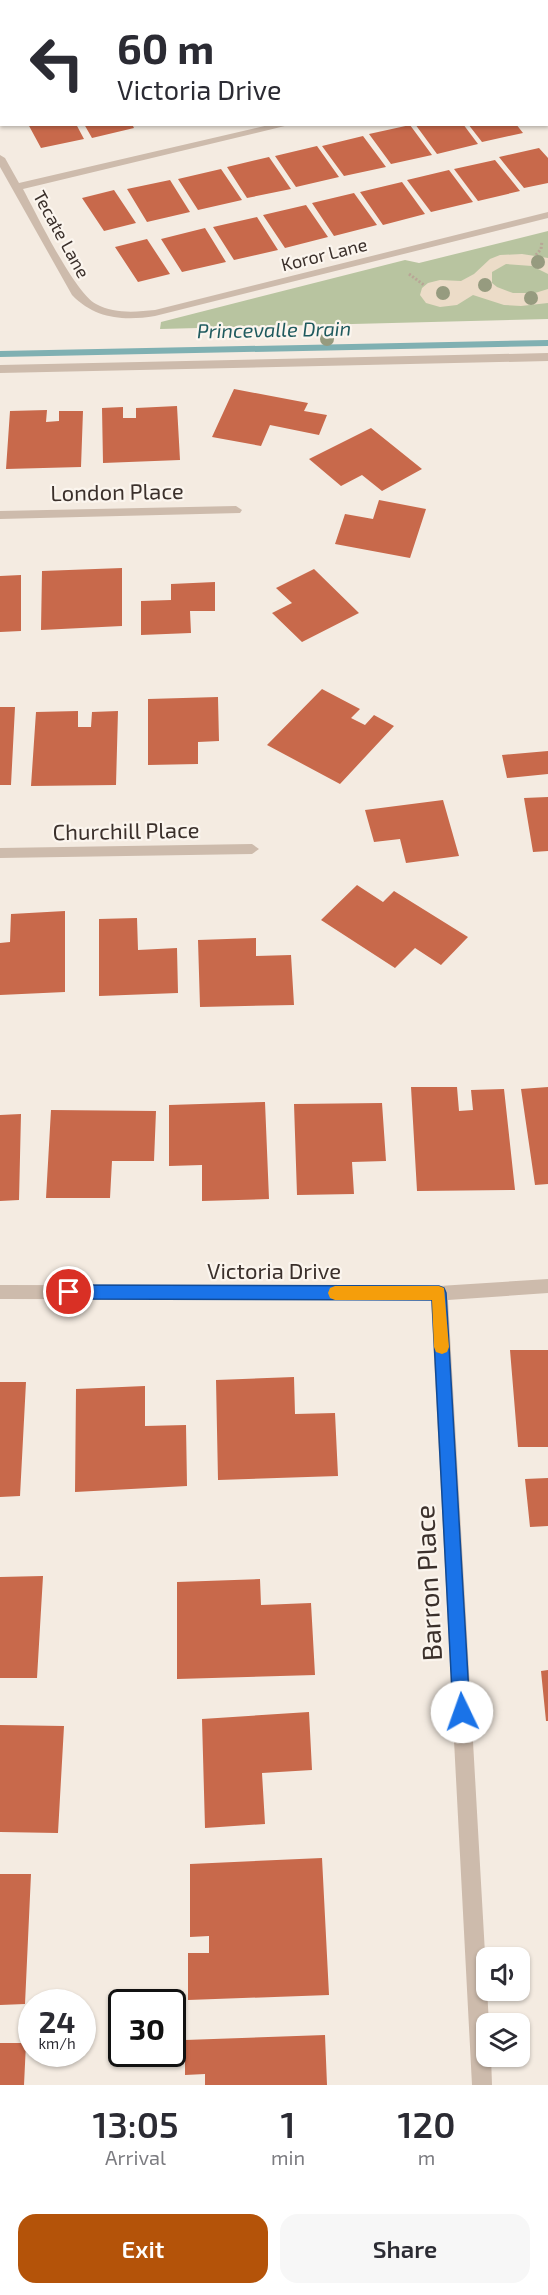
<!DOCTYPE html>
<html lang="en">
<head>
<meta charset="utf-8">
<style>
	body { margin:0; font-family:"Exo 2",sans-serif; background:#f7f7f7; color:#2b2b33; height:100vh; display:flex; flex-direction:column; font-size:22px; white-space:nowrap }
	* { box-sizing:border-box; margin:0 }
	p { font-size:20px; color:#7c7c81 }
	.icon { flex:none; width:33px; height:33px; fill:none; stroke:currentColor; stroke-width:2; stroke-linecap:round; stroke-linejoin:round }
	.map { position:relative; height:2085px; overflow:hidden }
	.panel { display:flex; flex-direction:column; background:#fff; flex:1 }
	.panel>* { flex:none }
	.guide { position:absolute; left:0px; top:0px; width:549px; height:126px; box-shadow:0 2px 4px #0004; background:#fff; color:#2b2b33; overflow:hidden }
	.controls { position:absolute; left:476px; top:1947px; display:grid; gap:12px }
	.controls a { display:grid; place-items:center; width:54px; height:54px; border-radius:12px; background:#fff; box-shadow:0 2px 4px #0004; font-size:30px }
	.speed { position:absolute; left:18px; top:1989px; display:flex; gap:12px; font-size:30px; font-weight:700; text-align:center }
	.speed>* { display:grid; place-content:center; width:78px; height:78px; border-radius:50%; background:#fff; box-shadow:0 2px 4px #0004; line-height:1 }
	.speed small { font-size:15px; font-weight:400 }
	.speed .limit { border:3px solid #111; border-radius:9px; background:#fff; color:#111 }
	.pin { position:absolute; display:grid; place-items:center; width:51px; height:51px; color:#fff; margin:-26px; border:3px solid #fff; border-radius:50%; box-shadow:0 2px 6px #0007 }
	.me { position:absolute; width:66px; margin:-33px; rotate:357deg; stroke-linejoin:round; filter:drop-shadow(0 0 4px #0008) }
	.turn { display:flex; align-items:center; gap:21px; height:126px; padding:0 18px; font-size:27px }
	.turn .icon { width:78px; height:78px; stroke-width:2.5 }
	.turn b { display:block; font-size:42px; line-height:51px }
	.eta { display:flex; justify-content:space-evenly; align-items:center; height:102px; text-align:center }
	.eta b { font-size:36px; font-weight:600; line-height:42px }
	.primary-button { display:flex; gap:12px; margin-top:auto; padding:12px 18px }
	.primary-button a { flex:1; height:69px; border-radius:18px; background:#b45309; color:#fff; font-size:24px; font-weight:600; line-height:69px; text-align:center }
	.primary-button a+a { background:#f7f7f7; color:#2b2b33 }
	.map>svg:first-child { display:block }
	.green { fill:#b8c4a0 }
	.plaza { fill:#ecdcc8 }
	.lines { fill:none; stroke-linecap:round; stroke-linejoin:round }
	.stream { fill:#7fb0b2; fill-rule:evenodd }
	.building { fill:#c8694b }
	.path { stroke:#b9a596; stroke-width:3; stroke-dasharray:2 2; stroke-linecap:butt }
	.minor { fill:#cdbbac; fill-rule:evenodd }
	.major { fill:#7d675c; fill-rule:evenodd }
	.tree { fill:#969b7f }
	.route { fill:#1a73e8; stroke:#114b97; stroke-width:1.5 }
	.slow { fill:#f59e0b }
	.labels { text-anchor:middle; dominant-baseline:central; stroke-width:4.5; stroke-linejoin:round; paint-order:stroke }
	.far-street-label { font-size:18px; fill:#3b302b; stroke:#fbf5ee }
	.far-water-label { font-size:20px; font-style:italic; fill:#1f5a5e; stroke:#fbf5ee }
	.street-label { font-size:22px; fill:#3b302b; stroke:#fbf5ee }
	.near-street-label { font-size:27px; fill:#3b302b; stroke:#fbf5ee }
</style>
</head>
<body>
<div class="map">
<svg width="548" height="2085" viewBox="0 0 548 2085">
	<rect width="100%" height="100%" fill="#f4ebe1"/>
	<path class="green" d="M548,231v88l-388,10 1,-7 244,-62 14,3z"/>
	<path class="plaza" d="M522,254l26,4v16l-16,-8 -26,-2 -14,8v11l5,4 16,6h22l13,-4v14l-27,3 -17,-1 -31,-10 -16,10 -17,2 -14,-4 -6,-8 2,-7 6,-5 12,-3 21,1 13,-7 16,-15 10,-4z"/>
	<g class="lines">
		<path class="stream" d="M548,340v6l-548,11v-6z"/>
	</g>
	<path class="building" d="M28,124h48l8,15 -43,9z
		M84,124h48l2,4 -42,10z
		M415,124h48l15,20 -41,10z
		M468,124h48l7,9 -41,9z
		M410,125l22,30 -41,9 -22,-30z
		M363,136l23,31 -42,9 -22,-30z
		M317,146l22,31 -43,10 -21,-31z
		M539,148l9,10v25l-24,5 -25,-31z
		M269,157l22,32 -44,9 -20,-31z
		M495,160l25,31 -42,10 -24,-32z
		M221,169l21,31 -44,10 -20,-31z
		M449,170l24,32 -42,10 -24,-32z
		M170,180l20,32 -43,10 -20,-33z
		M402,182l23,32 -42,11 -23,-33z
		M114,190l22,33 -32,8 -22,-33z
		M354,193l23,32 -43,11 -22,-33z
		M306,205l22,32 -43,11 -22,-33z
		M257,217l21,33 -44,10 -21,-33z
		M205,228l21,34 -44,10 -21,-33z
		M147,239l23,35 -32,8 -23,-35z
		M234,389l74,14 -4,8 23,4 -8,20 -49,-10 -9,21 -49,-9z
		M177,406l3,54 -77,3 -1,-55 21,-1v11h13v-10z
		M47,410l-1,12 13,-1v-10h24l-2,56 -75,2 4,-58z
		M371,428l51,41 -40,22 -20,-16 -21,11 -32,-27z
		M379,500l47,9 -16,49 -75,-14 10,-30 28,5z
		M122,568v58l-81,4 1,-59z
		M314,569l45,44 -57,29 -30,-29 20,-10 -16,-15z
		M21,575v56l-21,1v-56z
		M215,582v29h-25l1,22 -50,2v-34l30,-1v-16z
		M322,689l38,20 -9,9 14,7 9,-10 20,11 -54,58 -73,-39z
		M218,697l1,44 -21,1v22l-50,1v-66z
		M0,707h15l-4,78h-11z
		M78,711v16h13l1,-15 26,-1 -2,74 -85,1 5,-74z
		M548,751v23l-41,4 -5,-23z
		M548,797v54l-15,1 -9,-54z
		M443,800l16,56 -53,7 -6,-24 -26,3 -9,-32z
		M357,885l26,17 11,-11 74,46 -27,28 -26,-17 -20,20 -74,-48z
		M65,911v81l-65,3v-52l10,-1 1,-28z
		M137,918l1,32 39,-2 1,45 -79,3v-77z
		M256,938v18l35,-1 3,50 -94,2 -2,-67z
		M411,1087h46l2,24 14,-1 -2,-20 33,-1 11,101 -98,1z
		M548,1087v97l-13,1 -14,-96z
		M265,1102l4,97 -67,2v-36l-33,1v-61z
		M382,1103l4,58 -34,1 2,32 -57,1 -3,-91z
		M51,1110l105,1 -2,50h-42l-2,37h-64z
		M21,1114l-2,86 -19,1v-86z
		M510,1350h38v97h-30z
		M294,1377l1,37 40,-1 3,63 -120,4 -2,-100z
		M0,1382h26l-6,114 -20,1z
		M145,1386v40l41,-1 1,61 -112,6 1,-103z
		M548,1478v48l-18,1 -5,-48z
		M43,1576l-6,102h-37v-101z
		M260,1579l1,26 50,-2 4,72 -138,4v-97z
		M548,1670v51h-2l-5,-50z
		M309,1712l3,58 -50,3 3,51 -60,4 -3,-109z
		M0,1725l64,1 -6,107 -58,-1z
		M322,1858l7,137 -141,5v-47h21v-17l-19,1v-73z
		M0,1874h31l-6,130 -25,1z
		M325,2035l2,50h-122v-11l-20,1v-35z
		M0,2043h26l-2,42h-24z"/>
	<g class="lines">
		<path class="path" d="M536,255l5,-6 1,-8
			M409,274l15,11"/>
		<path class="minor" d="M233,0h15l-16,2z
			M389,0h10v2h-9z
			M0,49h2v6h-2z
			M273,124h20l-270,65c14,26 51,103 73,115 18,10 40,8 59,6l393,-98v6l-393,98c-31,5 -60,3 -83,-21l-72,-128v-12l5,3 14,25z
			M548,353v8l-548,12v-8z
			M236,506l6,4 -2,3 -240,6v-8z
			M252,844l7,5 -7,5 -252,4v-10z
			M548,1279v14l-100,7 41,724h-3v32h5l1,29h-20l-41,-785 -431,-1v-14l439,1z"/>
		<path class="major" d="M489,0h10l1,2h-10z"/>
	</g>
	<g class="tree">
		<circle cx="538" cy="262" r="7"/>
		<circle cx="485" cy="285" r="7"/>
		<circle cx="443" cy="293" r="7"/>
		<circle cx="531" cy="298" r="7"/>
		<circle cx="327" cy="339" r="7"/>
	</g>
	<path class="route" d="M69,1285l370,1 5,2 2,5 24,419 -2,6 -6,3 -6,-3 -3,-6 -21,-412 -363,-1 -5,-2 -2,-5 2,-5z"/>
	<path class="slow" d="M335,1286h104l5,2 5,59 -2,5 -5,2 -6,-2 -2,-5 -2,-47h-97l-5,-2 -2,-5 2,-5z"/>
	<g class="labels">
		<g class="far-street-label">
			<text transform="translate(62 234) rotate(61)">Tecate Lane</text>
			<text transform="translate(324 254) rotate(-14)">Koror Lane</text>
		</g>
		<g class="far-water-label">
			<text transform="translate(274 329) rotate(-1)">Princevalle Drain</text>
		</g>
		<g class="street-label">
			<text transform="translate(117 491) rotate(-1)">London Place</text>
			<text transform="translate(126 830) rotate(-1)">Churchill Place</text>
			<text x="274" y="1270">Victoria Drive</text>
		</g>
		<g class="near-street-label">
			<text transform="translate(427 1583) rotate(-93)">Barron Place</text>
		</g>
	</g>
</svg>
<div class="controls">
<a><svg class="icon" aria-label="sound" viewBox="0 0 24 24"><path d="M4 9h4l5-4v14l-5-4H4zM17 9q2 3 0 6"/></svg></a>
<a><svg class="icon" aria-label="layers" viewBox="0 0 24 24"><path d="M12 4l9 5-9 5-9-5zM3 14l9 5 9-5"/></svg></a>
</div>
<div class="speed"><div>24<small>km/h</small></div><div class="limit">30</div></div>
<div class="pin" style="left:69px;top:1292px;background:#d93025"><svg class="icon" aria-label="arrive" viewBox="0 0 24 24"><path d="M6 21V4h12l-3 4 3 4H6"/></svg></div>
<svg class="me" style="left:462px;top:1712px" viewBox="-20 -20 40 40"><circle r="19" fill="#fff"/><path d="M0-13L10 11 0 6-10 11z" fill="#1a73e8"/></svg>
<div class="guide">
<div class="turn"><svg class="icon" aria-label="left" viewBox="0 0 24 24"><path d="M17 20v-9H6M10 6l-5 5 5 5"/></svg><div><b>60 m</b>Victoria Drive</div></div>
</div>
</div>
<section class="panel">
<div class="eta">
<div><b>13:05</b><p>Arrival</p></div>
<div><b>1</b><p>min</p></div>
<div><b>120</b><p>m</p></div>
</div>
<div class="primary-button"><a>Exit</a><a>Share</a></div>
</section>
</body>
</html>
